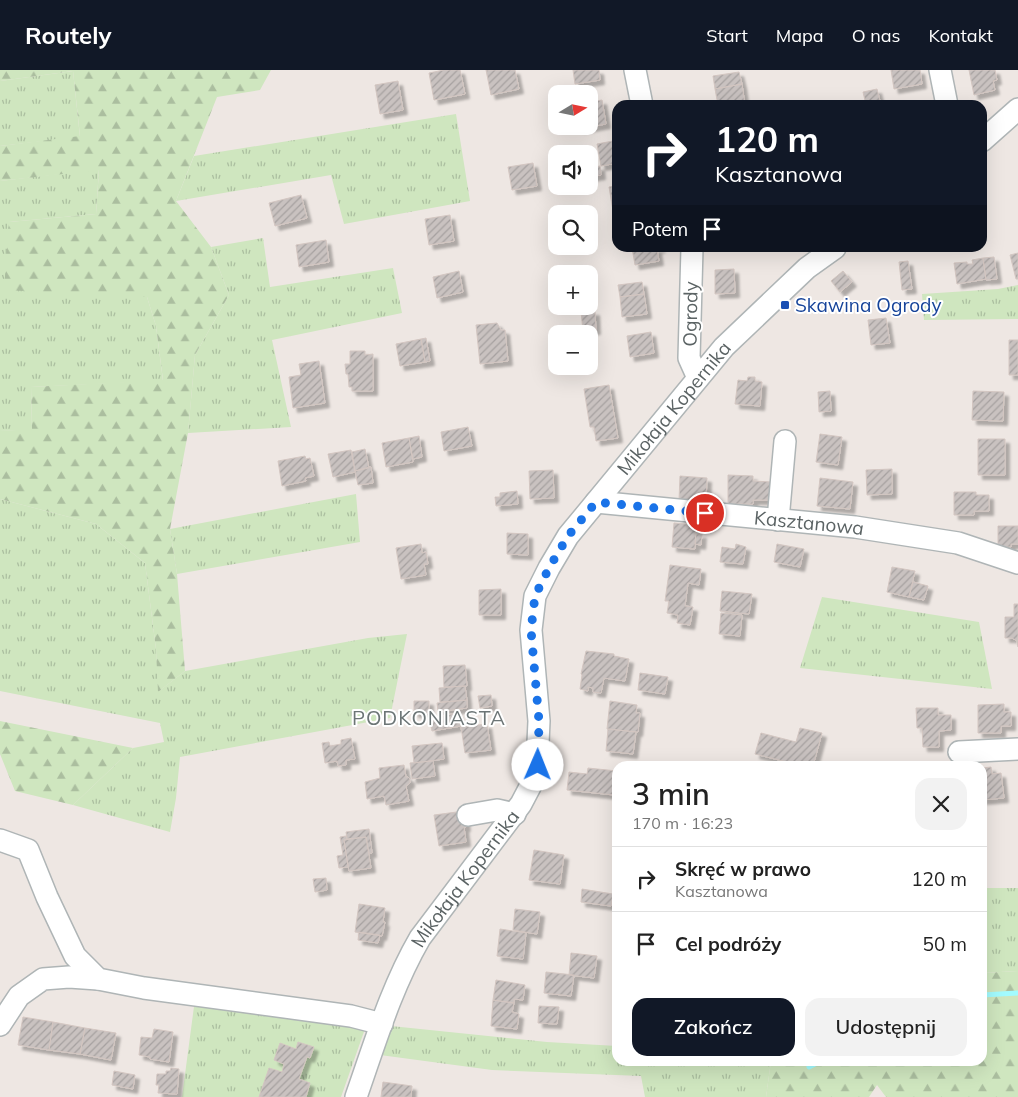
<!DOCTYPE html>
<html lang="pl">
<head>
<meta charset="utf-8">
<style>
	body { margin:0; font-family:Mulish,sans-serif; background:#f2f2f2; color:#222; height:100vh; display:flex; flex-direction:column; font-size:19px; white-space:nowrap }
	* { box-sizing:border-box; margin:0 }
	p { font-size:16px; color:#767676 }
	.icon { flex:none; width:28px; height:28px; fill:none; stroke:currentColor; stroke-width:2; stroke-linecap:round; stroke-linejoin:round }
	.map { position:relative; flex:1; overflow:hidden }
	.panel { position:absolute; left:612px; top:691px; width:375px; height:305px; display:flex; flex-direction:column; background:#fff; border-radius:15px; box-shadow:0 5px 20px #0002 }
	.panel>* { flex:none }
	.banner { position:absolute; left:612px; top:30px; width:375px; height:152px; border-radius:15px; box-shadow:0 5px 20px #0002; background:#111827; color:#fff; overflow:hidden }
	.needle { width:32px; rotate:80deg }
	.controls { position:absolute; left:548px; top:15px; display:grid; gap:10px }
	.controls a { display:grid; place-items:center; width:50px; height:50px; border-radius:10px; background:#fff; box-shadow:0 5px 20px #0002; font-size:25px }
	.pin { position:absolute; display:grid; place-items:center; width:42px; height:42px; color:#fff; margin:-21px; border:2px solid #fff; border-radius:50%; box-shadow:0 1px 5px #0007 }
	.me { position:absolute; width:55px; margin:-28px; rotate:1deg; stroke-linejoin:round; filter:drop-shadow(0 0 4px #0008) }
	.turn { display:flex; align-items:center; gap:18px; height:105px; padding:0 20px; font-size:22px }
	.turn .icon { width:65px; height:65px; stroke-width:2.5 }
	.turn b { display:block; font-size:35px; line-height:42px }
	.then { display:flex; align-items:center; height:48px; padding:0 20px; background:#0003; gap:10px; font-size:19px }
	.round { display:grid; place-items:center; flex:none; width:52px; height:52px; border-radius:15px; background:#f2f2f2 }
	.overview { display:flex; align-items:center; justify-content:space-between; height:85px; padding:0 20px }
	h1 { font-size:30px; font-weight:600; line-height:38px }
	.cta { display:flex; gap:10px; margin-top:auto; padding:10px 20px }
	.cta a { flex:1; height:58px; border-radius:15px; background:#111827; color:#fff; font-size:20px; font-weight:600; line-height:58px; text-align:center }
	.cta a+a { background:#f2f2f2; color:#222 }
	ul { padding:0; list-style:none }
	li { display:flex; align-items:center; gap:15px; height:65px; padding:0 20px; border-top:1px solid #e0e0e0 }
	li div { flex:1 }
	li b { display:block; font-size:19px }
	li em { font-style:normal }
	header { display:flex; align-items:center; gap:30px; box-sizing:border-box; height:70px; padding:0 25px; background:#111827; color:#fff }
	header strong { font-size:24px }
	nav { display:flex; gap:28px; margin-inline-start:auto; font-size:18px }
	.map>svg:first-child { display:block }
	.grass { fill:url(#grass-tufts) }
	.forest { fill:url(#forest-firs) }
	.lines { fill:none; stroke-linecap:round; stroke-linejoin:round }
	.stream { stroke:#a2fbff; stroke-width:5 }
	.building { fill:url(#building-hatch); stroke:#d3c6c1; filter:url(#shadow) }
	.minor-casing { stroke:#afb5b6; stroke-width:24 }
	.minor { stroke:#fff; stroke-width:21 }
	.route { stroke:#1a73e8; stroke-width:9; stroke-dasharray:0 16.2 }
	.transit-dot { fill:#1a4fb4; stroke:#fff; stroke-width:2 }
	.labels { text-anchor:middle; dominant-baseline:central; stroke-width:4; stroke-linejoin:round; paint-order:stroke }
	.transit-label { font-size:19px; fill:#164399; stroke:#fff; text-anchor:start }
	.street-label { font-size:19px; fill:#5b6364; stroke:#fff }
	.neighbourhood-label { font-size:20px; letter-spacing:1px; fill:#6c7576; stroke:#fff }
</style>
</head>
<body>
<header>
<strong>Routely</strong>
<nav><a>Start</a><a>Mapa</a><a>O nas</a><a>Kontakt</a></nav>
</header>
<div class="map">
<svg width="1018" height="1027" viewBox="0 0 1018 1027">
	<defs>
		<pattern id="grass-tufts" width="24" height="20" patternUnits="userSpaceOnUse" patternTransform="scale(1.25)"><rect width="24" height="20" fill="#cfe6bf"/><path d="M3 7l-1-3M5 7V3M7 7l1-3M15 17l-1-3M17 17v-4M19 17l1-3" fill="none" stroke="#abbe9f"/></pattern>
		<pattern id="forest-firs" width="22" height="20" patternUnits="userSpaceOnUse" patternTransform="scale(1.25)"><rect width="22" height="20" fill="#cfe6bf"/><path d="M5 1l3.5 6h-7zM16 11l3.5 6h-7z" fill="#abbe9f"/></pattern>
		<pattern id="building-hatch" width="6" height="6" patternUnits="userSpaceOnUse" patternTransform="scale(1.25)"><rect width="6" height="6" fill="#c9c2c0"/><path d="M-1 1l2-2M0 6l6-6M5 7l2-2" fill="none" stroke="#a6a1a0"/></pattern>
		<filter id="shadow"><feDropShadow dx="4.5" dy="4.5" stdDeviation="1" flood-color="#0004"/></filter>
	</defs>
	<rect width="100%" height="100%" fill="#eee7e3"/>
	<path class="grass" d="M73,1l7,66 -80,9v-65z
		M456,44l14,87 -126,23 -13,-49 -155,26 18,-45z
		M99,99l-3,45 -87,8 138,75 9,29 7,55 -132,6 1,43 -32,1v-250z
		M263,168l7,49 123,-19 9,45 -130,27 19,87 -103,6 7,-78 34,-60 -18,-48z
		M1018,215v34l-94,1 -2,-26 76,-5z
		M356,424l4,48 -183,32 -7,-45z
		M0,429l96,25 49,39 11,86 3,42 26,-20 183,-33 39,-4 -17,84 -210,39 -4,41 -6,34 -97,-27 60,-57 31,-6 -4,-19 -160,-32z
		M822,527l157,25 13,67 -192,-21z
		M983,818h35v83l-35,2z
		M195,929l171,27 -25,71h-159z
		M391,956l156,16 70,4 1,15h153l-5,36h-121l-4,-21 -149,-6 -112,-15z"/>
	<path class="forest" d="M0,0h271l-11,20 -43,7 -41,104 35,46 18,48 -34,60 -7,78 -18,96 7,45 8,97 -27,21 -2,-43 -11,-86 -49,-39 -96,-25v-68l32,-2 -1,-42 132,-7 -7,-54 -9,-29 -143,-7 5,-68 87,-8 3,-44 -99,11v-35l80,-10 -7,-65 -73,10z
		M0,651l133,27 -60,57 -58,-14 -15,-37z
		M1018,901v126h-132l-9,-12 -8,12h-103l5,-36h211l1,-88z"/>
	<g class="lines">
		<path class="stream" d="M982,925l36,-2
			M809,997l12,-6"/>
	</g>
	<path class="building" d="M444,0h16l5,24 -31,6 -5,-27z
		M486,0h29l4,19 -28,6z
		M573,0h26l1,10 -25,4z
		M891,0h29l2,14 -28,5z
		M969,0h26l2,10 -4,1 2,9 -21,5z
		M739,2l3,12 -27,5 -2,-13z
		M398,11l5,29 -23,4 -5,-29z
		M742,14l3,21h-27l-3,-16z
		M877,19l4,16h-15l-3,-13z
		M602,30l4,24 -26,5 -1,-3h10v-24z
		M618,70v23l-17,3 -4,-22z
		M533,93l4,23 -25,4 -4,-23z
		M600,96l1,9 -12,2v-9z
		M618,115v25l-5,1 -4,-24z
		M301,125l6,23 -32,8 -6,-23z
		M450,145l4,26 -25,4 -4,-26z
		M326,170l3,22 -30,5 -3,-22z
		M632,178h29l-4,1 2,12 -24,4z
		M1018,183v26h-2l-6,-24z
		M994,187l3,22 -11,1 -3,-22z
		M983,188l3,21 -29,5 -3,-21 13,-1v2h6l-1,-4z
		M908,191l4,28 -10,1 -3,-28z
		M734,199l1,24 -20,1v-24z
		M459,201l4,21 -26,6 -4,-21z
		M843,201l9,11 -12,10 -9,-11z
		M642,212l2,12 -24,3 -2,-12z
		M644,224l3,20 -25,3 -2,-20z
		M595,241l1,19 -13,1 -2,-19z
		M886,248l4,25 -19,2 -3,-25z
		M497,253l4,7h4l3,31 -28,3 -4,-39z
		M651,262l3,21 -24,4 -3,-21z
		M426,268l4,23 -5,1 -4,-23z
		M421,269l4,23 -25,4 -4,-22z
		M1009,270h9v35h-9z
		M350,281h15v4l8,-1v37h-21v-4h-3l-1,-13h-2l-1,-10h5z
		M319,291l6,42 -32,5 -4,-31 12,-2 -2,-11z
		M748,307h7v4l7,1 -2,24 -25,-2 3,-24 9,1z
		M609,315l9,53 -22,3 -2,-14h-4l-6,-38z
		M830,321l1,20 -12,1 -1,-20z
		M973,321l31,1 -1,29 -31,-1z
		M468,357l4,19 -28,5 -3,-19z
		M820,364l22,3 -4,28 -22,-3z
		M419,366l3,21 -9,2 -4,-21z
		M409,368l4,24 -27,5 -4,-24z
		M978,369h27v36h-27z
		M365,379l4,19 -14,3 -3,-19z
		M351,380l4,22 -22,5 -5,-23z
		M305,386l1,3 4,-1 4,18 -9,2 1,3 -24,5 -4,-25z
		M369,397h2l2,16 -15,2 -3,-14z
		M892,399v25l-25,1 -1,-25z
		M553,400l1,28 -24,1 -1,-28z
		M728,405l25,1v5l19,1 -1,18h-18v4h-25z
		M680,406l27,2 -1,24 -27,-2z
		M820,408l33,4 -3,27 -33,-3z
		M517,421l1,13 -22,2 -1,-9h5v-4z
		M954,422h22v3h13v16h-15v4h-20z
		M674,453l22,2 -1,24 -23,-2z
		M998,456h20v18h-7v3h-13z
		M507,463l21,1v21l-21,-1z
		M696,464h6l-1,11 -6,-1z
		M421,474l1,9 4,-1 2,12h-4l2,11 -25,4 -5,-31z
		M736,474l10,3 -3,17 -23,-2 2,-15 13,2z
		M777,474l27,5 -4,18 -26,-5z
		M670,495l31,4 -2,16 -11,-2 -3,23 8,1 -3,18 -13,-2 1,-8 -11,-2 2,-12h-4z
		M892,497l23,4 -6,26 -22,-5z
		M913,512l15,4 -4,14 -15,-3z
		M501,519v26h-22v-25z
		M722,521l30,3 -3,20 -29,-3z
		M1014,534h4v43l-1,-6 -5,-3h-7v-21h9z
		M721,543l21,2 -2,21 -21,-2z
		M586,581l28,3v2l15,3 -4,22 -21,-3 -3,15 -8,-1v-4l-5,-1v4l-8,-2 2,-14 -1,-1z
		M465,595l2,21 -23,1 -1,-21z
		M640,603l28,4 -3,17 -27,-4z
		M465,616l2,14 -27,2 -1,-14z
		M491,625l1,11 -12,2 -2,-12z
		M467,630v8l-29,4 -1,-9z
		M414,631h15v12h-15z
		M610,631l27,4 -1,8h4l-2,19 -31,-3z
		M1004,634v8h7v14h-10v7h-23v-28z
		M916,638h22v7h13v15l-12,1v16h-16l-1,-19h-5z
		M458,643l3,13 -29,5 -3,-13z
		M487,654l4,26 -26,3 -4,-26z
		M800,658l22,5 -9,33h-10l-48,-12 6,-21 35,9z
		M608,659l28,3 -3,22 -27,-3z
		M351,668l4,21 -9,1v5l-8,1 -1,-5 -12,2 -3,-20 7,-1 1,4 11,-2v-4z
		M442,673l2,16 -30,4 -2,-17z
		M433,691l2,15 -23,3 -2,-16z
		M404,695l2,12h2l2,2v4l-4,3 3,15 -23,4 -2,-9 -17,3 -2,-17 15,-4 -1,-10z
		M991,697l1,7 9,-1 3,25 -22,2v-32z
		M588,698l29,3 -3,24 -47,-5 2,-18 18,2z
		M464,741l2,16h-2l2,15 -27,4 -5,-31z
		M369,759l3,24h-3l-3,-16 -19,2 -1,-7z
		M346,766l1,3 -3,1 4,27 -9,1 -2,-12 6,-1 -3,-18z
		M366,767l5,31 -22,3 -5,-31z
		M534,780l30,5 -4,29 -31,-4z
		M326,808l1,12 -12,2 -2,-13z
		M582,819l31,5 -2,12 -30,-4z
		M359,834l26,4 -2,14h2l-3,14 -27,-4z
		M515,839l25,3 -3,22 -24,-4z
		M500,859l26,4 -3,26 -26,-3z
		M359,862l21,3 -2,8 -20,-3z
		M571,883l26,3 -3,22 -25,-3z
		M546,902l28,3 -3,21 -27,-3z
		M496,910l29,5 -2,15 -9,-1v4l-21,-3z
		M493,930l21,3 -2,9 7,2 -2,15 -26,-3z
		M539,936l20,1 -2,17 -19,-1z
		M23,947l30,5 -4,28 -31,-5z
		M53,952l32,6 -5,26 -31,-4z
		M85,958l31,5 -5,27 -31,-6z
		M154,959l19,3 -4,30 -19,-3v-2l-11,-2 2,-18 11,1z
		M298,972l16,5 -4,11 -3,-1 -8,22 11,4 -4,14h-47l10,-29 13,4 2,-8 -10,-4 6,-17 16,6z
		M171,998l8,1 -2,25 -19,-1 1,-8h-3l1,-11h9v-3h4z
		M114,1001l21,4 -2,14 -21,-4z
		M383,1012l29,4 -1,11h-30z"/>
	<g class="lines">
		<g class="minor-casing">
			<g id="minor">
				<path d="M635,0l7,35"/>
				<path d="M940,0l7,35"/>
				<path d="M982,71l36,-32"/>
				<path d="M692,178l-3,110 9,20"/>
				<path id="s1" d="M596,432l259,25 103,16 60,20"/>
				<path d="M778,450l7,-79"/>
				<path d="M959,682l59,-3"/>
				<path d="M468,745l29,-5 18,4"/>
				<path d="M0,770l28,10 19,47 28,59 23,23 46,9 207,28 31,8"/>
				<path d="M0,955l19,-29 24,-17 26,-2 29,2"/>
				<path id="s2" d="M356,1027c19,-54 35,-109 64,-159l101,-134 11,-21 5,-18 2,-44 -8,-91 4,-34 14,-28 19,-32 156,-189 83,-79 28,-20"/>
			</g>
		</g>
		<use href="#minor" class="minor"/>
	</g>
	<g class="lines">
		<path class="route" d="M538,695l1,-44 -8,-91 4,-34 14,-28 19,-32 28,-34 109,11"/>
	</g>
	<rect class="transit-dot" x="780" y="230" width="10" height="10" rx="2.5"/>
	<g class="labels">
		<g class="transit-label">
			<text x="795" y="235">Skawina Ogrody</text>
		</g>
		<g class="street-label">
			<text transform="translate(690 244) rotate(-89)">Ogrody</text>
			<text stroke="none"><textPath href="#s2" startOffset="786">Mikołaja Kopernika</textPath></text>
			<text stroke="none"><textPath href="#s1" startOffset="214">Kasztanowa</textPath></text>
			<text stroke="none"><textPath href="#s2" startOffset="246">Mikołaja Kopernika</textPath></text>
		</g>
		<g class="neighbourhood-label">
			<text x="429" y="647">PODKONIASTA</text>
		</g>
	</g>
</svg>
<div class="controls">
<a><svg class="needle" viewBox="-14 -14 28 28"><path d="M0-13l5 13h-10z" fill="#e53935"/><path d="M0 13l5-13h-10z" fill="#767676"/></svg></a>
<a><svg class="icon" aria-label="sound" viewBox="0 0 24 24"><path d="M4 9h4l5-4v14l-5-4H4zM17 9q2 3 0 6"/></svg></a>
<a><svg class="icon" aria-label="search" viewBox="0 0 24 24"><circle cx="10" cy="10" r="6"/><path d="M15 15l6 6"/></svg></a>
<a>+</a>
<a>−</a>
</div>
<div class="pin" style="left:705px;top:443px;background:#d93025"><svg class="icon" aria-label="arrive" viewBox="0 0 24 24"><path d="M6 21V4h12l-3 4 3 4H6"/></svg></div>
<svg class="me" style="left:538px;top:695px" viewBox="-20 -20 40 40"><circle r="19" fill="#fff"/><path d="M0-13L10 11 0 6-10 11z" fill="#1a73e8"/></svg>
<div class="banner">
<div class="turn"><svg class="icon" aria-label="right" viewBox="0 0 24 24"><path d="M7 20v-9h11M14 6l5 5-5 5"/></svg><div><b>120 m</b>Kasztanowa</div></div>
<div class="then">Potem<svg class="icon" aria-label="arrive" viewBox="0 0 24 24"><path d="M6 21V4h12l-3 4 3 4H6"/></svg></div>
</div>
<section class="panel">
<div class="overview"><div><h1>3 min</h1><p>170 m · 16:23</p></div><a class="round"><svg class="icon" aria-label="close" viewBox="0 0 24 24"><path d="M6 6l12 12M18 6L6 18"/></svg></a></div>
<ul>
<li><svg class="icon" aria-label="right" viewBox="0 0 24 24"><path d="M7 20v-9h11M14 6l5 5-5 5"/></svg><div><b>Skręć w prawo</b><p>Kasztanowa</p></div><em>120 m</em></li>
<li><svg class="icon" aria-label="arrive" viewBox="0 0 24 24"><path d="M6 21V4h12l-3 4 3 4H6"/></svg><div><b>Cel podróży</b></div><em>50 m</em></li>
</ul>
<div class="cta"><a>Zakończ</a><a>Udostępnij</a></div>
</section>
</div>
</body>
</html>
